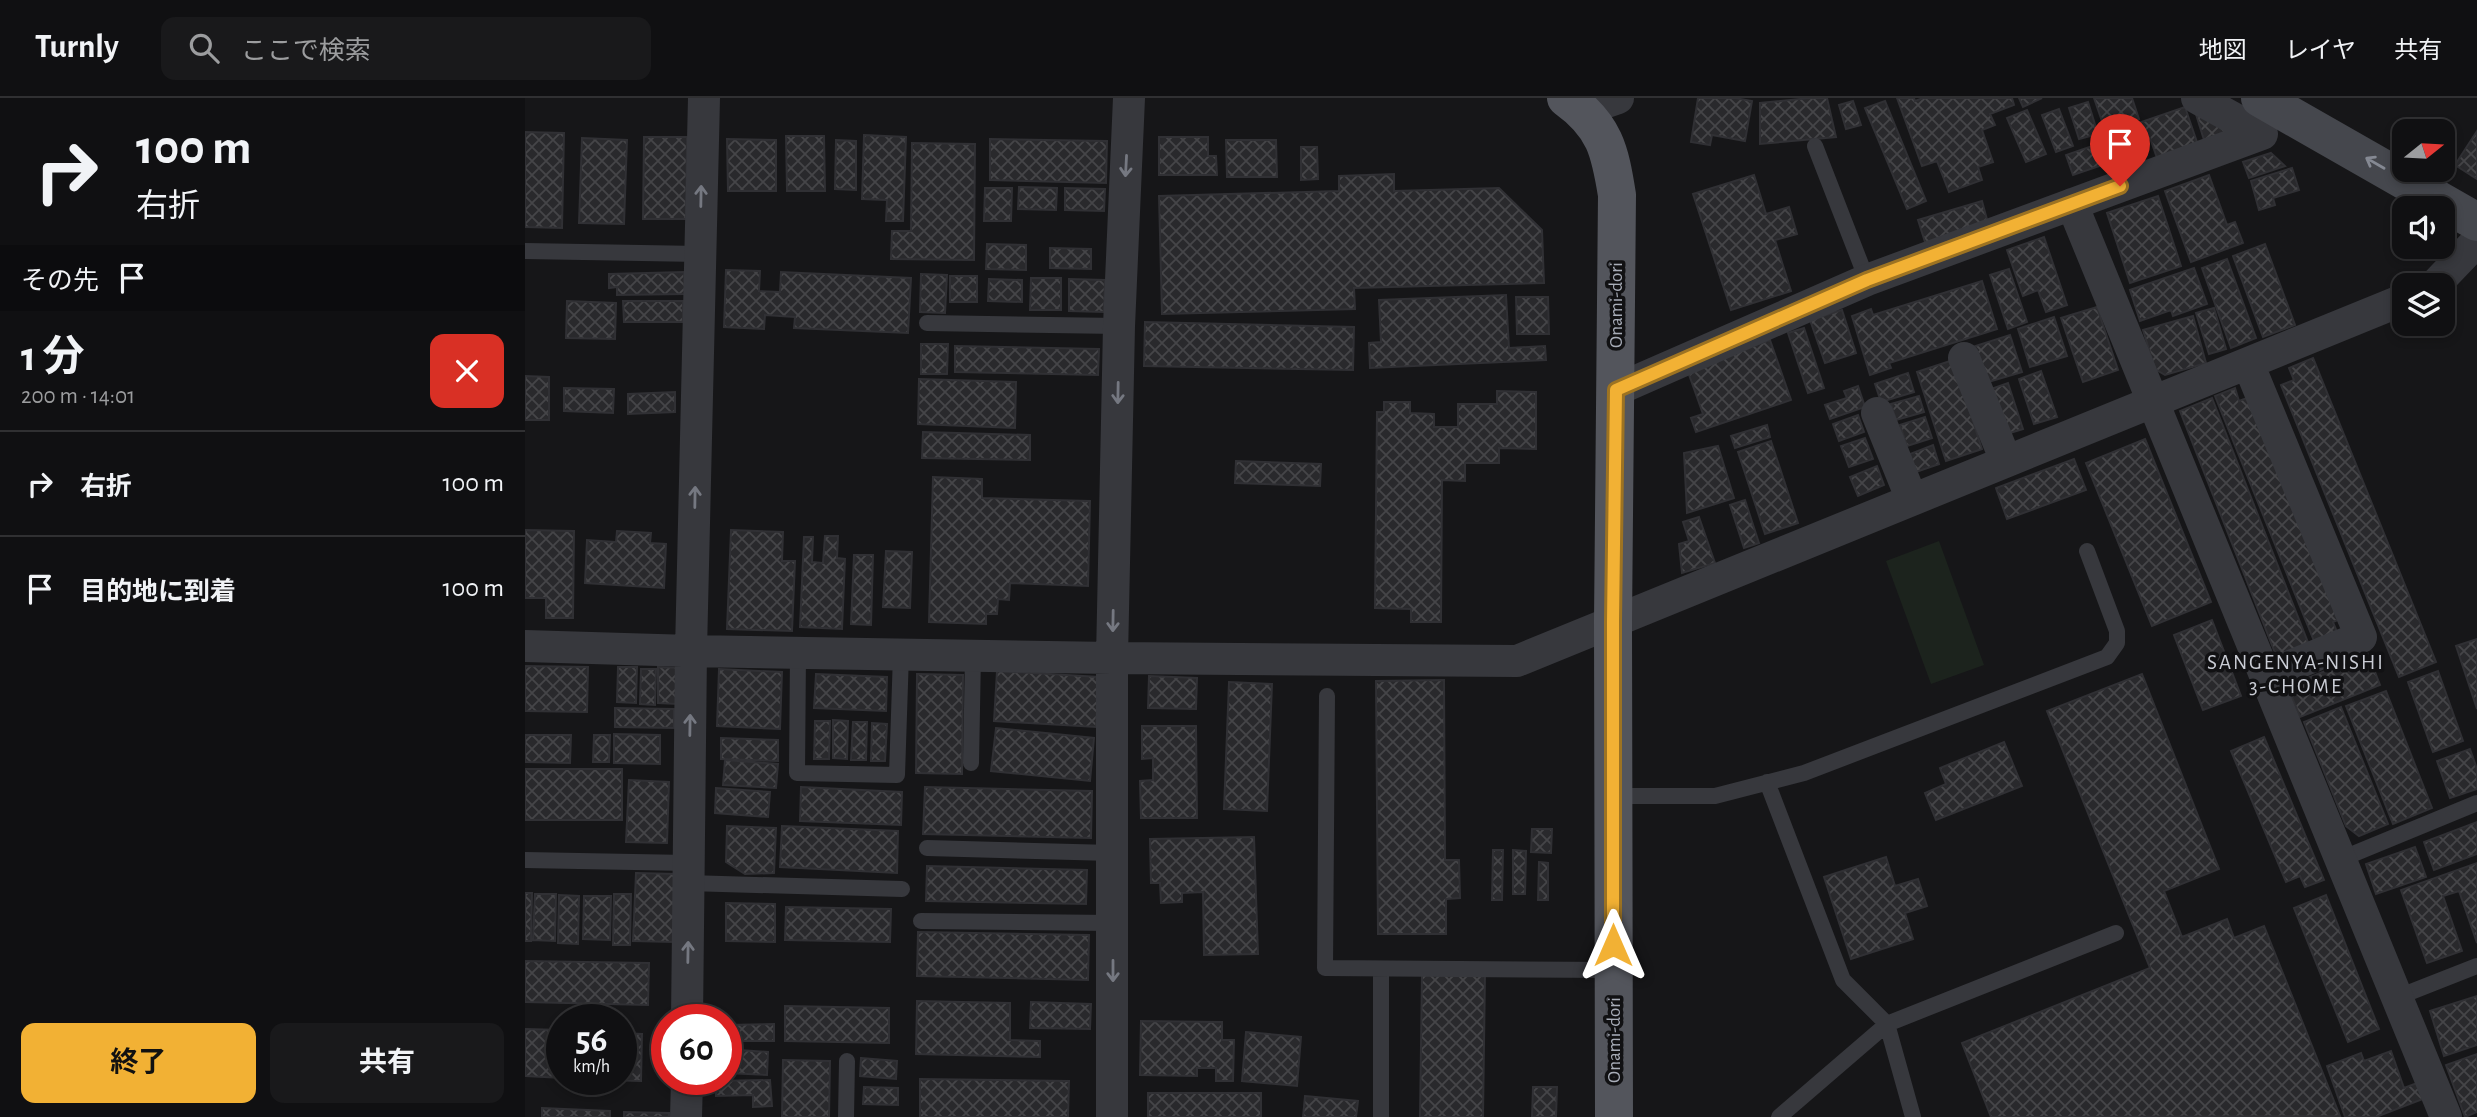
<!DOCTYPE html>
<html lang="ja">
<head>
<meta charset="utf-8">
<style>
	body { margin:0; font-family:"Alegreya Sans","Noto Sans JP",sans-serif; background:#19191b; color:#f1f3f6; height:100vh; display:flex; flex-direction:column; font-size:26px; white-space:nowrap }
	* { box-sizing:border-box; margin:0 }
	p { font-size:23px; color:#9c9d9f }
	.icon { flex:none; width:38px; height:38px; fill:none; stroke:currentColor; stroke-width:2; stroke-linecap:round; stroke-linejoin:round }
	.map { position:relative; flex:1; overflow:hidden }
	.drawer { display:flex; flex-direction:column; background:#101012; width:525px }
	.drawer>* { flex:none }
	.hud { background:#101012; color:#f1f3f6; overflow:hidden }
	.needle { width:46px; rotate:72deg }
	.fabs { position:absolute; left:1867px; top:21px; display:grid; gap:14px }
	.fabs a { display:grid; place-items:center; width:63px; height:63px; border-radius:14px; background:#101012; box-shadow:0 4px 10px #0003,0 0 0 2px #303032; font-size:35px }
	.speed { position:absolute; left:21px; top:906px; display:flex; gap:14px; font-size:35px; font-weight:700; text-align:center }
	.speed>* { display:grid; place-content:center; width:91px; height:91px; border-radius:50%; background:#101012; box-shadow:0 4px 10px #0003,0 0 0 2px #303032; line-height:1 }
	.speed small { font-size:18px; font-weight:400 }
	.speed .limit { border:10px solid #d22; background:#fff; color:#111 }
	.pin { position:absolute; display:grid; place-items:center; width:60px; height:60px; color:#fff; margin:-72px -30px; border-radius:50% 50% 50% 0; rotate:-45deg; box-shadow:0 0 7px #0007 }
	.pin .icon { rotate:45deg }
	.me { position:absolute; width:77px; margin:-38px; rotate:0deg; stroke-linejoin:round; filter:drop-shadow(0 0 5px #0008) }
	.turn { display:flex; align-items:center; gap:24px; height:147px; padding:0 21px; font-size:32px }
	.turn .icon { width:91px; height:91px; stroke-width:2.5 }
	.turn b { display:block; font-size:49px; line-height:60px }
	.then { display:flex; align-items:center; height:66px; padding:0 21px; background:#0003; gap:14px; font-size:26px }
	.round { display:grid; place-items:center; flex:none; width:74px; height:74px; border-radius:14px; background:#19191b }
	.head { display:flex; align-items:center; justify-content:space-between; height:119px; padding:0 21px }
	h1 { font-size:42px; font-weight:700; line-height:52px }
	.cta { display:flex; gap:14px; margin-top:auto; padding:14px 21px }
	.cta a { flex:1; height:80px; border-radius:14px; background:#f2b134; color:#111; font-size:28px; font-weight:700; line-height:80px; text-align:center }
	.cta a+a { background:#19191b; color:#f1f3f6 }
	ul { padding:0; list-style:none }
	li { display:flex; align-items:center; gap:21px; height:105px; padding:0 21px; border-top:2px solid #303032 }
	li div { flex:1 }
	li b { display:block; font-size:26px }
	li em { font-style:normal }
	header { display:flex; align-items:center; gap:42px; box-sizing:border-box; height:98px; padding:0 35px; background:#101012; border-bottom:2px solid #303032 }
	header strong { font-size:33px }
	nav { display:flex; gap:38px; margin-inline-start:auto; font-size:24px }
	.search { width:490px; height:63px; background:#19191b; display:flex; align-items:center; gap:18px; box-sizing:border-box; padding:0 24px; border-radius:14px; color:#9c9d9f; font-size:26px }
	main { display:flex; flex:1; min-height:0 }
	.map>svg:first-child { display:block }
	.grass { fill:#1c231d }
	.building { fill:url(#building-cross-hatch); stroke:#303034; stroke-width:2 }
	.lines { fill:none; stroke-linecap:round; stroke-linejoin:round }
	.lane { stroke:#37383d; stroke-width:16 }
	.street { stroke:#37383d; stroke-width:32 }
	.secondary { stroke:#45474d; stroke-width:38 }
	.primary { stroke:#53555c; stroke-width:38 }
	.oneway { stroke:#858993 }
	.oneway2 { stroke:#757881 }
	.route-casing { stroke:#9d7322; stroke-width:18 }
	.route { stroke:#f2b134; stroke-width:12 }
	.labels { text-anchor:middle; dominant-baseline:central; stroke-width:7; stroke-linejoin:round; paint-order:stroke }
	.street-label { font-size:19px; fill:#a8adb8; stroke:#111113 }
	.neighbourhood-label { font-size:21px; letter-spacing:2px; fill:#c9ccd4; stroke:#111113 }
</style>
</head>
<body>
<header>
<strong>Turnly</strong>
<div class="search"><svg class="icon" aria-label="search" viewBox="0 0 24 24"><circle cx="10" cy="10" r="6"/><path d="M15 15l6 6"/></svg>ここで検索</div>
<nav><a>地図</a><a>レイヤ</a><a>共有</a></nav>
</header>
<main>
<section class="drawer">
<div class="hud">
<div class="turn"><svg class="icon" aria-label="right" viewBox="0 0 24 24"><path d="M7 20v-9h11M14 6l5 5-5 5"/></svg><div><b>100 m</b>右折</div></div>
<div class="then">その先<svg class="icon" aria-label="arrive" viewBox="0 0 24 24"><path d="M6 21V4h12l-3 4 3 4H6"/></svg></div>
</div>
<div class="head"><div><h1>1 分</h1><p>200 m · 14:01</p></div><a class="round" style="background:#d93025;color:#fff"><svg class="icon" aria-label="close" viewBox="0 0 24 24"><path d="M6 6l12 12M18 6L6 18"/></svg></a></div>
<ul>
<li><svg class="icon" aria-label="right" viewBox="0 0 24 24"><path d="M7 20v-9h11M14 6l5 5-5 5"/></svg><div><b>右折</b></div><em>100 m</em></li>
<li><svg class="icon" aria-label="arrive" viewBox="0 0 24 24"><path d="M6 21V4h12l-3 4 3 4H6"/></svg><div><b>目的地に到着</b></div><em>100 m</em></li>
</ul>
<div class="cta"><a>終了</a><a>共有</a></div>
</section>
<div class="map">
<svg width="1952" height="1019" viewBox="0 0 1952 1019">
	<defs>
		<pattern id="building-cross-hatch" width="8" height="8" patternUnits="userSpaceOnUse" patternTransform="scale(1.75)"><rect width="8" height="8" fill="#29292c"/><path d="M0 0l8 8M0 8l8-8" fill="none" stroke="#454548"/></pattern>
	</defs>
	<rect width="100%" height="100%" fill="#161618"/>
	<path class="grass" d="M1414,443l45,124 -53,19 -45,-123z"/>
	<path class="building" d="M1173,0h37l17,3 -7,40 -33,-6 -2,10 -19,-3z
		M1285,0h17l9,39 -76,7v-41z
		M1372,0h17l1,3 8,-3h89l2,7 -24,9 5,11 -13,5 11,32 -15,5 4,13 -33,12 -12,-31 -15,5z
		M1494,0h23l-19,9z
		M1569,0h38l7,21 -34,11z
		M1328,3l8,24 -15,4 -7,-24z
		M1360,3l41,100 -19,8 -42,-101z
		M1563,4l10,32 -19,5 -10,-31z
		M1660,9l13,38 -41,13 -7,-20 -15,5 -5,-17z
		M1534,11l14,37 -17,6 -14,-37z
		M1502,12l19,44 -20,8 -19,-44z
		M1670,13l34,21 -25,8z
		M1952,33v48l-22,-14z
		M0,34l39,1 -2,95 -37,-1z
		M339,37l42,2 -3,84h-17l1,-21 -25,-1z
		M1599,37l8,20 -59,20 -7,-20z
		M261,38h38l1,55h-38z
		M119,39h43l-1,82h-43z
		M634,39h49v19h8l1,19h-58z
		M57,40l45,2 -3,84 -45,-1z
		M202,41l49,1v51h-48z
		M465,41l117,2 -1,42 -116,-3z
		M311,42l20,1v49l-21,-1z
		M701,42h50l1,37h-50z
		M387,45l63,1 -1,116 -83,-1 1,-28h19z
		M776,49h16l1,32 -17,1z
		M1746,55l14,13 -36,12 -6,-16z
		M1767,70l7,22 -26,8 2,7 -16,5 -8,-29z
		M869,76v17l105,-3 43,42 2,53 -190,5 1,21 -193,5 -3,-118 180,-5v-15z
		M1229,77l12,39 23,-7 8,27 -22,6 16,51 -60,19 -38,-116z
		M1684,77l18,50 8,-3 8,21 -52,19 -26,-71z
		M494,89l38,1 -1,22 -38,-1z
		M460,90h27l-1,33h-27z
		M540,90l40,1 -1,22 -39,-1z
		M1633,98l23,70 -51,17 -23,-70z
		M1457,103l7,26 -63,18 -8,-25z
		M1519,139l23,68 -21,7 -8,-22 -15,6 -16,-46z
		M462,146l39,1v25l-40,-1z
		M1740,146l30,81 -32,12 -30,-81z
		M525,150l41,1v20l-41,-1z
		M1702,161l29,79 -25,10 -29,-80z
		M1669,170l13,36 -34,12 -2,-6 -31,11 -10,-31z
		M1484,171l18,53 -19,7 -18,-54z
		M201,172l34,1 -1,20 21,1 1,-20 130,6 -3,55 -114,-5 1,-11 -30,-2 -1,14 -40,-2z
		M159,174l1,22 -68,1v-8l-8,1v-14z
		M396,176l26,1 -2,38 -25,-1z
		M425,178h27v26h-27z
		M506,180h30v32h-31z
		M464,181l33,1v22l-34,-1z
		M544,181l36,1 -1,32 -35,-1z
		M1457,183l15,48 -108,34 2,5 -21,7 -18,-59 19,-7 2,6z
		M981,197l3,53 36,-2 1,14 -176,8 -1,-25 12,-1 -2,-42z
		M991,199h32l1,37h-32z
		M42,203l49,2 -1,36 -49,-1z
		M98,203h60v21h-59z
		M1572,209l21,63 -35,12 -22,-64z
		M1689,210l12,41 -17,5 -13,-41z
		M1317,212l14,43 -31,10 -15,-43z
		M1668,218l13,47 -41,12 -10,-6 -12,-39z
		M1529,219l13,39 -37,11 -12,-38z
		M620,224l209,5 -1,43 -209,-4z
		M1279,230l20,60 -16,5 -20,-60z
		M1485,237l12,37 -34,10 -19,-34z
		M1245,242l21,60 -95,32 -5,-14 12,-4 -16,-45z
		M396,246h27l-1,30h-26z
		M430,248l144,3 -1,26 -143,-3z
		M1788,260l123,304 -37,15 -118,-292 13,-5 -5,-12z
		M1428,262l29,89 -36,12 -29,-89z
		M1516,273l16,46 -23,7 -15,-45z
		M1383,275l6,19 -33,10 -6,-18z
		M0,278l24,1v43h-24z
		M394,281l97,3 -1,46 -97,-4z
		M1483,285l15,46 -23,7 -15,-45z
		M1333,288l7,21 -35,12 -5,-14 22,-7 -3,-7z
		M39,290l50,1 -1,24 -49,-2z
		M1710,290l4,13 16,-6 90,222 -12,5 4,10 -23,9 -99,-245z
		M972,293l39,1v57l-37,-1v15h-34v18l-23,-1 -1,142h-30v-13l-36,-1 2,-196h7v-10h26v11l24,1v13h24v-23h39z
		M150,294v20l-47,2v-20z
		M1394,298l5,16 -28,8 -5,-16z
		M1687,300l97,247 -32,13 -97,-247z
		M1333,317l6,17 -25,9 -6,-17z
		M1400,319l7,21 -25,8 -7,-21z
		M1242,327l3,12 -35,11 -4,-12z
		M398,334l107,3v25l-108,-2z
		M1340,340l8,21 -24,8 -8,-21z
		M1620,341l66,163 -59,24 -66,-163z
		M1246,343l27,82 -33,11 -27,-82z
		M1408,347l6,19 -23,8 -6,-18z
		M1193,348l16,52 -47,15 -3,-60z
		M1549,361l12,31 -79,29 -11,-31z
		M711,363l85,3 -1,22 -85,-3z
		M1352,368l7,19 -26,11 -8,-19z
		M408,379l49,2v19l108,3 -2,85 -78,-3 -1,17 -11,-1 -1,15h-11v10l-57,-2z
		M1220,402l14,43 -15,5 -14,-43z
		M1174,419l16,46 -33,10 -3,-29 10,-3 -6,-19z
		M0,432l49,1 -1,87h-27v-20h-21z
		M206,432l52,2 -1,29h13l-3,70 -65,-2z
		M92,433l34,2 -1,10 16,1 -2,44 -79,-5 2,-43 29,2z
		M300,438h13l-1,22 8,1 -3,70 -42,-2 4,-90h9l-1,25 11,1z
		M361,453l26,1 -2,56 -27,-1z
		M329,457h19l-2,70 -20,-1z
		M1687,522l29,76 -38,14 -29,-75z
		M1952,541v70l-21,-63z
		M1843,556l12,31 -80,32 -9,-22 12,-5 -3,-9z
		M0,568l63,1 -1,45 -62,-1z
		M93,569h19l-1,36 -19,-1z
		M133,569l21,1 -1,36 -20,-1z
		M116,571h15l-1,36 -15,-1z
		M194,571l63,3 -2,57 -63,-3z
		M472,573l102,6 -3,50 -102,-6z
		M1913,573l25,70 -30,11 -25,-70z
		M291,576l71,3 -1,34 -72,-3z
		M392,576l46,1 -1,99 -46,-1z
		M1617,576l77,195 -55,22 18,46 45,-18 7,19 30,-12 76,190 -349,1 -29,-74 188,-75 -103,-257z
		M624,578l48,2 -1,31 -48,-1z
		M919,582l1,180h14l1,38 -14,1v35h-68l-2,-253z
		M704,584l43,2 -5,127 -43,-2z
		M1861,593l46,117 -39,16 -47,-118z
		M1816,609l47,117 -29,12 -13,-10 -42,-104z
		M90,610l59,1v19l-59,-1z
		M308,622l15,1 -1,38 -14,-1z
		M290,623h15l-1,38h-15z
		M328,624h14l-1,38h-15z
		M347,625l15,1 -2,37h-14z
		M617,628h54l1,92h-56l-1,-37 13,-1v-22l-11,1z
		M471,630l98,10 -4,43 -99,-10z
		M89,636l46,1v29l-46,-1z
		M0,637h46l-1,28 -45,-1z
		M69,637h16l-1,27h-16z
		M1739,639l60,143 -19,7 -5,-11 -14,6 -55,-131z
		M196,640l57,2v21l-57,-2z
		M1479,644l18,44 -86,34 -11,-27 21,-9 -6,-16z
		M1945,651l7,20v20l-27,9 -13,-37z
		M200,662l53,4 -2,24 -53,-3z
		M0,671h97v51h-97z
		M104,682l40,2 -2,61 -41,-1z
		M276,689l101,5 -1,33 -101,-4z
		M400,689l167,4 -1,47 -168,-4z
		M191,690l54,4 -2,25 -53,-4z
		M1952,724v32l-43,16 -10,-28z
		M202,728l49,2 -2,45 -29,1 -19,-12z
		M257,728l116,5 -1,42 -117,-6z
		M1007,731h20l-1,24 -20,-1z
		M729,739l4,117 -54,1 -1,-63 -21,1v9l-21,1 -1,-20h-9l-1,-44z
		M1890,749l11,30 -50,17 -10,-30z
		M968,752h10l-1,50h-10z
		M988,752l13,1 -1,43h-12z
		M1361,759l9,29 23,-7 9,27 -22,7 8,26 -62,20 -27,-82z
		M1014,764l9,1v37h-10z
		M1952,765v80l-18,-52 -16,5 19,55 -35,12 -26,-73z
		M402,768l160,4 -1,34 -160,-3z
		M111,775l41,1 -3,68 -41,-1z
		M0,795h7l-1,48h-6z
		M10,796h21l-1,47 -22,-1z
		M89,796h17l-1,51h-17z
		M34,797l20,1 -1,48 -20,-1z
		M1801,797l53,134 -31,13 -54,-134z
		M59,798h27l-1,44 -27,-1z
		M201,805l49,1v38l-49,-1z
		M261,809l105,2 -1,33 -105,-2z
		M393,834l171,3 -1,45 -171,-4z
		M0,863l124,2 -1,42 -123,-3z
		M897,875h63l-2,144h-63z
		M1952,898v49l-33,11 -14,-45z
		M392,903l93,2v37l30,1v16l-124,-3z
		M506,904l60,2 -1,25 -60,-1z
		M260,908l104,2v35l-104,-2z
		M616,923l81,1v18h12l-1,41h-17v-13h-19v8l-57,-1z
		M249,926v17h-48v-16z
		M0,931l37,1v48l-37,-2z
		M721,934l55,5 -4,49 -55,-5z
		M96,935l21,1 -1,47 -40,-1h20z
		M201,951l42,3 -1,23 -41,-2z
		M1866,953l13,37 13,-5 6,16 -47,18h-31l-18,-51 34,-13 3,8z
		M1952,956v58l-12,5 -19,-52z
		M336,960l36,3 -1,18 -36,-3z
		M258,962l47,1 -1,56h-47z
		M395,981l149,2 -1,36h-148z
		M245,982l2,26 -19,1v-12l-37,1v-15z
		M339,989l34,1v17l-35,-1z
		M1008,989h24l-1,30h-24z
		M623,995h113v24h-113z
		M780,998l53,5 -2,16h-53z
		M17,1010l68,3v6h-68z
		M99,1014l45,1v4h-45z"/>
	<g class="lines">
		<path class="lane" d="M1290,48l52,134
			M0,153l175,3
			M402,225l192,3
			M273,555l-1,120 100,2 4,-121
			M802,598l-2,272 289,2
			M446,665l2,-108
			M1242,684l76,198 44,44 26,93
			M1088,698h102l89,-23 303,-116 10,-14v-12l-30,-80
			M402,750l185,5
			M1816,761l136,-56
			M0,762l163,3
			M163,785l214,6
			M396,823l192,2
			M856,871v148
			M1873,899l79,-31
			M321,1019l1,-56
			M1254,1019l108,-93 229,-91"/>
		<path class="street" d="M1058,12l35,-12
			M1547,106l374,913
			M1910,187l42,-44
			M1439,260l42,103
			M1723,265l113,274 -95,39
			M1091,292l251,-110 395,-146 -65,-36
			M1352,315l35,87
			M0,548l166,5 421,7 405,3 888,-362
			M162,922l4,-369 13,-553
			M161,1019l1,-37
			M587,1019v-459l7,-332 10,-228"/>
		<path class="secondary" d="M1735,0l217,124"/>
		<path class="primary" d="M1041,0c39,28 44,53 51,97l-4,427 1,495"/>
	</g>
	<defs><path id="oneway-shaft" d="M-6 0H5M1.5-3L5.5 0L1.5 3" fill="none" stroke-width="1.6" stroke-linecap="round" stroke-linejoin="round" transform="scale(1.75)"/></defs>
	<use class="oneway" href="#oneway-shaft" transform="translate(1850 65) rotate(-150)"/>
	<g class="oneway2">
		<use href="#oneway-shaft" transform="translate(601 68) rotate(93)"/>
		<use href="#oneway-shaft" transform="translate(176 98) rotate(-89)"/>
		<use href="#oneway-shaft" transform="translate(593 295) rotate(91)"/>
		<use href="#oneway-shaft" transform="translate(170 399) rotate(-89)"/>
		<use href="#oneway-shaft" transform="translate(588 523) rotate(91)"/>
		<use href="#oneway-shaft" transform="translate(165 627) rotate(-89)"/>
		<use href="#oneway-shaft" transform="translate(163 854) rotate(-89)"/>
		<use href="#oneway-shaft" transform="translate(588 873) rotate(90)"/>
	</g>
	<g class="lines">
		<g class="route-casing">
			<path id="route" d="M1088,847v-323l3,-232 251,-110 253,-94"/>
		</g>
		<use href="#route" class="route"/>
	</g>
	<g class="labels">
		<g class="street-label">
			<text transform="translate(1091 207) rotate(-90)">Onami-dori</text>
			<text transform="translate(1089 942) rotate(-90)">Onami-dori</text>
		</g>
		<g class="neighbourhood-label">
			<text x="1771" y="564">SANGENYA-NISHI<tspan x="1771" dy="24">3-CHOME</tspan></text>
		</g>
	</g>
</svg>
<div class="fabs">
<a><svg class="needle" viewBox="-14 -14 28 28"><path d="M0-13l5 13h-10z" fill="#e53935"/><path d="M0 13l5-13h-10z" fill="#9c9d9f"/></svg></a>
<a><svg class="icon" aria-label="sound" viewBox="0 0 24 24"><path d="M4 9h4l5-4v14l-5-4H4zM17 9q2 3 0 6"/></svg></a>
<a><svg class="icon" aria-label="layers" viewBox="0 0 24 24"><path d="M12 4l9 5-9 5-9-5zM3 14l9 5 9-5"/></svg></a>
</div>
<div class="speed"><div>56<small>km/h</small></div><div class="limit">60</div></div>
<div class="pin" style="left:1595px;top:88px;background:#d93025"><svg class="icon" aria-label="arrive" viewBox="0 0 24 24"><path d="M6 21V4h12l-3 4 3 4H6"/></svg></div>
<svg class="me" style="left:1088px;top:847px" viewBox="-20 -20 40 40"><path d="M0-17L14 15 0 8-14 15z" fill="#f2b134" stroke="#fff" stroke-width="4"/></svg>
</div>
</main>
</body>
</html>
